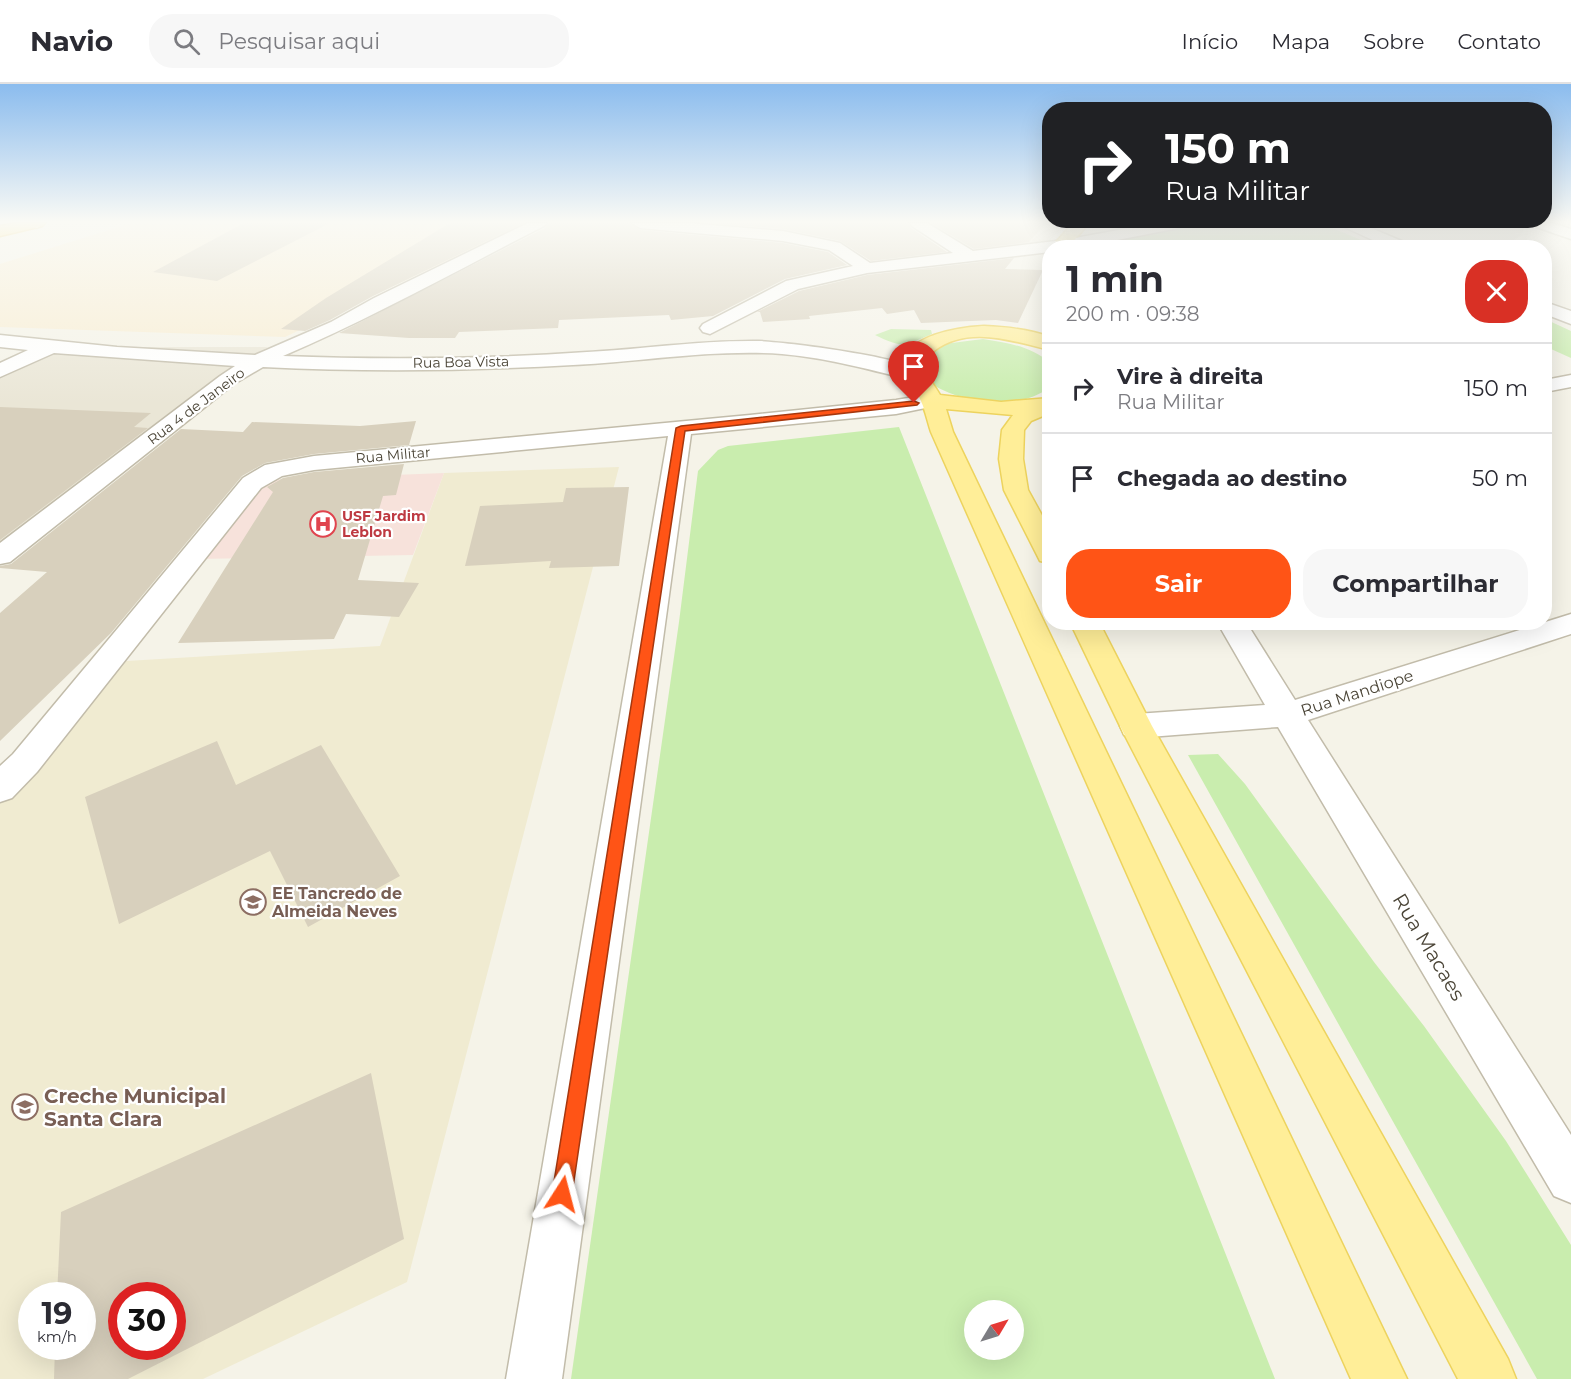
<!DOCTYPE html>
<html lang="pt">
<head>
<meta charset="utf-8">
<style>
	body { margin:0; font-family:Montserrat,sans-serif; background:#f7f7f7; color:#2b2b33; height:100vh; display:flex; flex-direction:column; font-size:22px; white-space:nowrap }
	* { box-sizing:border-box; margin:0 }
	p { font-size:20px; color:#7c7c81 }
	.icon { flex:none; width:33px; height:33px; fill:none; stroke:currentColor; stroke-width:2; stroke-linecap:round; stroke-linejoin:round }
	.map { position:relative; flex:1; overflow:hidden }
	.drawer { position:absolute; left:1042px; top:156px; width:510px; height:390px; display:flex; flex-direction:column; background:#fff; border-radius:24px; box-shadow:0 6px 24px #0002 }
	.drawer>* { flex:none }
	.banner { position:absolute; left:1042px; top:18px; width:510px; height:126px; border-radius:24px; box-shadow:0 6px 24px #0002; background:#202124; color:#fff; overflow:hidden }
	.needle { width:39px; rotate:52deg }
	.tools { position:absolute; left:964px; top:1216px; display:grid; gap:12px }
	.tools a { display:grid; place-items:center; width:60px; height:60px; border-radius:50%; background:#fff; box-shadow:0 6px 24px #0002; font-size:30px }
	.speed { position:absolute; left:18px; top:1198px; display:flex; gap:12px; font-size:30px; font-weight:700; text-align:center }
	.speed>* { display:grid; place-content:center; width:78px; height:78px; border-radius:50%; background:#fff; box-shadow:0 6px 24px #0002; line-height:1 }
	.speed small { font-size:15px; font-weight:400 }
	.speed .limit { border:9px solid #d22; background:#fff; color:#111 }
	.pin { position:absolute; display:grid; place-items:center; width:51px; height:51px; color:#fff; margin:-62px -26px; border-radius:50% 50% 50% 0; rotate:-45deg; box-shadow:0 0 6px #0007 }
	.pin .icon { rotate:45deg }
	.me { position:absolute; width:66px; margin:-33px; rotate:9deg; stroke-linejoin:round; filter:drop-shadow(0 0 4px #0008) }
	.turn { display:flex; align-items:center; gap:21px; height:126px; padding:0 24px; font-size:27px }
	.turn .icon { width:78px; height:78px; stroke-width:2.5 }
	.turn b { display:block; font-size:42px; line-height:51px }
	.round { display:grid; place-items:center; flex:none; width:63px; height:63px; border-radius:24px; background:#f7f7f7 }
	.head { display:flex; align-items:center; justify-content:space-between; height:102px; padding:0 24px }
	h1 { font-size:36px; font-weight:700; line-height:45px }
	.primary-button { display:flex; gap:12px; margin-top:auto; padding:12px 24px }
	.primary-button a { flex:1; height:69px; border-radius:24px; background:#ff5416; color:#fff; font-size:24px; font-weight:700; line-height:69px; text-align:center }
	.primary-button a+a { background:#f7f7f7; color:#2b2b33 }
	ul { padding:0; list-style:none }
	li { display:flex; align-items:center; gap:18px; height:90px; padding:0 24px; border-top:2px solid #e1e1e2 }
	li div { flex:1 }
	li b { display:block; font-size:22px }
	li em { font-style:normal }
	header { display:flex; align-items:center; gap:36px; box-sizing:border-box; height:84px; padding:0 30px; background:#fff; border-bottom:2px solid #e1e1e2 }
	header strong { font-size:28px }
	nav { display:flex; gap:33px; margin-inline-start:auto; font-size:21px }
	.search { width:420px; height:54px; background:#f7f7f7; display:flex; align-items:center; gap:15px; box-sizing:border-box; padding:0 21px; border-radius:24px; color:#7c7c81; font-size:22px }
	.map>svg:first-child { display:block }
	.residential { fill:#eae6d6 }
	.commercial { fill:#f8edd2 }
	.education { fill:#f0ebd1; fill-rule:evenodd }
	.medical { fill:#f7e2db }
	.green { fill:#c9edae; fill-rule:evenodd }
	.building { fill:#d8d0bd; fill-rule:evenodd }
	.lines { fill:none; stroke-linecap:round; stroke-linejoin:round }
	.street-casing { stroke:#c2bcaa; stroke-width:3 }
	.primary-casing { stroke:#edd35e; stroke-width:3 }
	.highway-casing { stroke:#eabb2e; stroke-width:3 }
	.street { fill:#fff; fill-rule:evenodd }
	.primary { fill:#ffee98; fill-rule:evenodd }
	.highway { fill:#ffdf6a; fill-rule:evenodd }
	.route { fill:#ff5416; stroke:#a6370e; stroke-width:1.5 }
	.labels { text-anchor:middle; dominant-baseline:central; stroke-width:4.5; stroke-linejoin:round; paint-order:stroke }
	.far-street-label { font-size:14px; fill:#4a4436; stroke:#fff }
	.far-health-label { font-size:14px; font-weight:bold; fill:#be3a42; stroke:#fff; text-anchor:start }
	.street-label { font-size:16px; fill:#4a4436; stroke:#fff }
	.education-label { font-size:16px; font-weight:bold; fill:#785e54; stroke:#fff; text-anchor:start }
	.near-street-label { font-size:20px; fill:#4a4436; stroke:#fff }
	.near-education-label { font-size:20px; font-weight:bold; fill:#785e54; stroke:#fff; text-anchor:start }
</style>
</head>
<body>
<header>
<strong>Navio</strong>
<div class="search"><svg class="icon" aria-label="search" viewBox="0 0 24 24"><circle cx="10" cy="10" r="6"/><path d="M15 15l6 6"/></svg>Pesquisar aqui</div>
<nav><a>Início</a><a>Mapa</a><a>Sobre</a><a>Contato</a></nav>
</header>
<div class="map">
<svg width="1571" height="1295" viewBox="0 0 1571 1295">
	<rect width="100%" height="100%" fill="#f5f3e8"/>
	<path class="residential" d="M926,139h139l-15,18 -81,8z
		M62,263h206l-42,24 -226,171v-166z"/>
	<path class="commercial" d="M131,139h397l-243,114 -285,-10v-63z"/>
	<path class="education" d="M619,383l-212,815 -204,97h-203v-582l110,-135 270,-16 64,-173zM32,1212h50v51h-50zM122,1212h50v51h-50z"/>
	<path class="medical" d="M444,389l-31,82 -217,4 49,-65 24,-14z"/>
	<path class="green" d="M1208,139h112l58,24 -293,1 -3,-2 6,-4z
		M1545,235l26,12v27l-20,-9 -6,2z
		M891,245l40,1 1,4c-28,12 -28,15 -57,1z
		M983,255c25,4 48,7 67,24v24c-35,27 -93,16 -126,-8l-4,-21 24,-14z
		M899,343l376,952h-704l108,-757 19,-151 20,-21 10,-4zM975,1227h39v39h-39z
		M1218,670l27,30 129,178 50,64 82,115 65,104v134h-34l-349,-624z"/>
	<path class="building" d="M244,139h86l-113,58 -64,-9z
		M450,139h74l-151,73 -43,24 -25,11 -24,-2 45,-31z
		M549,139h81l10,7 143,13 45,9 19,13 -62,14 -72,37 -42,4 -2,-5 -110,5 -1,8 -99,4 -4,6h-46l-70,-5 206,-105z
		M709,139h199l3,5 36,24 -76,9 -31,-20 -57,-12z
		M931,139h115l-17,19 -55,7z
		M1014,174l-9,11 38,1 -25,53 -22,-3 -75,3 -7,-13 -27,4 -5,-6 -73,8 1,3 -47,3 -3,-10h-3l42,-21 68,-16z
		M0,323l151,6 -17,14 14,1 -148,112z
		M416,337l-7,24 -95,9 -49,9 -23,13 -131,157 -111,108v-128l47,-41 -47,-4v-2l11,-2 170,-135 62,3 9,-10 108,4z
		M404,380l-8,31 -13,1 -25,84 61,3 -20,34 -53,-3 -12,25 -156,4 95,-151 -6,-5 16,-9 31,-6z
		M629,403l-10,79 -70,2 2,-7 -86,5 15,-60 83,-4 3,-14z
		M217,657l19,44 85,-40 79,131 -92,51 -38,-76 -151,73 -34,-127z
		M371,989l33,166 -276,140h-74l1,-32h27v-51h-25l4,-84zM122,1212h50v51h-50z"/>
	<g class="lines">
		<g class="street-casing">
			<path id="street" d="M27,139h18l-8,5 -7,-2z
				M528,139h19l-3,3c-86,44 -172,92 -261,130 101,4 203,3 304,-4 57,-3 114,-12 172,-11 26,1 159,17 171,35l-3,4 -7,2c-46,-11 -90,-24 -138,-28 -70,-5 -140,8 -209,11 -104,6 -207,7 -310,2l-29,17 -224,178 -10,2v-21l220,-167 15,-10 -181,-13 -54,24v-14l28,-13 -28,-3v-12l117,12 138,8 76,-33 43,-24z
				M632,139h55l96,8 57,12 30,20 83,-10 -41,-27 -2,-3h17l46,28 91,-11 93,-17h30l-8,5 -103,20h-26v4l-183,21 -69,16 -88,45 -7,-2 -3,-4 3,-4 83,-43 67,-15 -24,-16 -46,-9 -143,-13z
				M1339,139h20l52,22 2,3h-23l-48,-22z
				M1530,139h22l19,6v10l-38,-13z
				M1545,218l26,9v13l-26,-10z
				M1571,291v12l-26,5v-12z
				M932,310l8,1 3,5 -3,5 -44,9 -205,20 -129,945h-56l162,-943 -354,34 -32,6 -21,12 -224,284 -25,26 -12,4v-36l13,-12 230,-276 22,-13 49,-9 436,-41 146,-15z
				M1571,530v20l-263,86 263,415v68l-17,-7 -276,-469 -142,11 -12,-3 -4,-9 4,-9 12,-3 129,-9 -48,-83h29l49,78z"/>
		</g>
		<g class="primary-casing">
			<path id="primary" d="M1073,139h16l-17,20 1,5h-16l-1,-6z
				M984,242c22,1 45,3 66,11v13c-37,-9 -82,-25 -116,1 -6,4 -10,8 -9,15 1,10 10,20 15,29l61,7 49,-4v15l-19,8 -7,9 -1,29 5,31 22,40v33l-10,-2 -3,-6 -33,-65 -5,-31 3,-29 11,-15 -67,-6 7,23 454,947h-56l-420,-947c-4,-12 -6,-24 -12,-35 -4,-10 -13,-19 -14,-29 -5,-33 57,-41 79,-42z
				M1070,538h29l53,104 356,633 8,20h-58l-338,-653z"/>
		</g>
		<g class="highway-casing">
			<path id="highway" d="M17,139h28l-3,3 -42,10v-10z"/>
		</g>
		<use href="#street" class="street"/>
		<use href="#primary" class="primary"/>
		<use href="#highway" class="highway"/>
	</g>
	<linearGradient id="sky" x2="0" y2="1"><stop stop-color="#8bbcee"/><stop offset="0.43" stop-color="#fafaf5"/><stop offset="1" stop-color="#fafaf5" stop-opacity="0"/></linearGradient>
	<rect width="1571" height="320" fill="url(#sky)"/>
	<path class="route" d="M914,317l5,2 -2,2 -232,26 -113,763 -2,7 -8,3 -7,-3 -3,-7 124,-766 5,-2z"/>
	<defs>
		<g id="hospital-ring" transform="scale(1.35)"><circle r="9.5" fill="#fff" stroke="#e0444e" stroke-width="1.5"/><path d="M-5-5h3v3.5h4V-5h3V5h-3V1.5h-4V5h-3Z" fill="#e0444e"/></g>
		<g id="school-ring" transform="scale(1.35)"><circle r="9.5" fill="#fff" stroke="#8d6e63" stroke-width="1.5"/><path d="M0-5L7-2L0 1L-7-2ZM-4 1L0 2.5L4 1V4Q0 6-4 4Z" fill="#8d6e63"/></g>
	</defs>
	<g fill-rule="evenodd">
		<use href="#hospital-ring" x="323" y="440"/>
		<use href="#school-ring" x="253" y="818"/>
		<use href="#school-ring" x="25" y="1023"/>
	</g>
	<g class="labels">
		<g class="far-street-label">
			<text transform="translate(461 278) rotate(-1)">Rua Boa Vista</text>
			<text transform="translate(196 322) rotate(-37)">Rua 4 de Janeiro</text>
			<text transform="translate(393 371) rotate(-5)">Rua Militar</text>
		</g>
		<g class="far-health-label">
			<text x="342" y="432">USF Jardim<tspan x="342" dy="16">Leblon</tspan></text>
		</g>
		<g class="street-label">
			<text transform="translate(1357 609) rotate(-18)">Rua Mandiope</text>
		</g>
		<g class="education-label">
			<text x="272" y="809">EE Tancredo de<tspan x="272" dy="18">Almeida Neves</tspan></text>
		</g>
		<g class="near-street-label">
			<text transform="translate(1429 863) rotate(59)">Rua Macaes</text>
		</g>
		<g class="near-education-label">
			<text x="44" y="1012">Creche Municipal<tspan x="44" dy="23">Santa Clara</tspan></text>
		</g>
	</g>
</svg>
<div class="tools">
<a><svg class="needle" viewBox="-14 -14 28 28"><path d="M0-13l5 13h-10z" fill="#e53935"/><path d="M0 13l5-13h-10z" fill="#7c7c81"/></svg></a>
</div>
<div class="speed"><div>19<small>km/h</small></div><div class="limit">30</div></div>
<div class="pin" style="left:914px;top:319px;background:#d93025"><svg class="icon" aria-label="arrive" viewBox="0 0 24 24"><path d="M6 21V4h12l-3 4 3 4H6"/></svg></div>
<svg class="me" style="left:562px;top:1110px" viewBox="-20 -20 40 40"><path d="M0-17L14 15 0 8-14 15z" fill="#ff5416" stroke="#fff" stroke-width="4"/></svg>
<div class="banner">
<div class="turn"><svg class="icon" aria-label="right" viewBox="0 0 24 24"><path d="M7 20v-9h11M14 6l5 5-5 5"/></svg><div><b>150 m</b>Rua Militar</div></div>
</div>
<section class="drawer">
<div class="head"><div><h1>1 min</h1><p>200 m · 09:38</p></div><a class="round" style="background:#d93025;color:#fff"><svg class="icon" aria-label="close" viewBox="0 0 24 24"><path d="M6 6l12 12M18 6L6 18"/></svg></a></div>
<ul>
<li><svg class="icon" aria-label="right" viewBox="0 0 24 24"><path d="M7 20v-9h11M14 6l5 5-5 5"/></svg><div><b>Vire à direita</b><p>Rua Militar</p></div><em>150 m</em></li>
<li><svg class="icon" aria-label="arrive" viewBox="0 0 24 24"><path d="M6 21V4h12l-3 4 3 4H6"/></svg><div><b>Chegada ao destino</b></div><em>50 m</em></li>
</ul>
<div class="primary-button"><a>Sair</a><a>Compartilhar</a></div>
</section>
</div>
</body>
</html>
